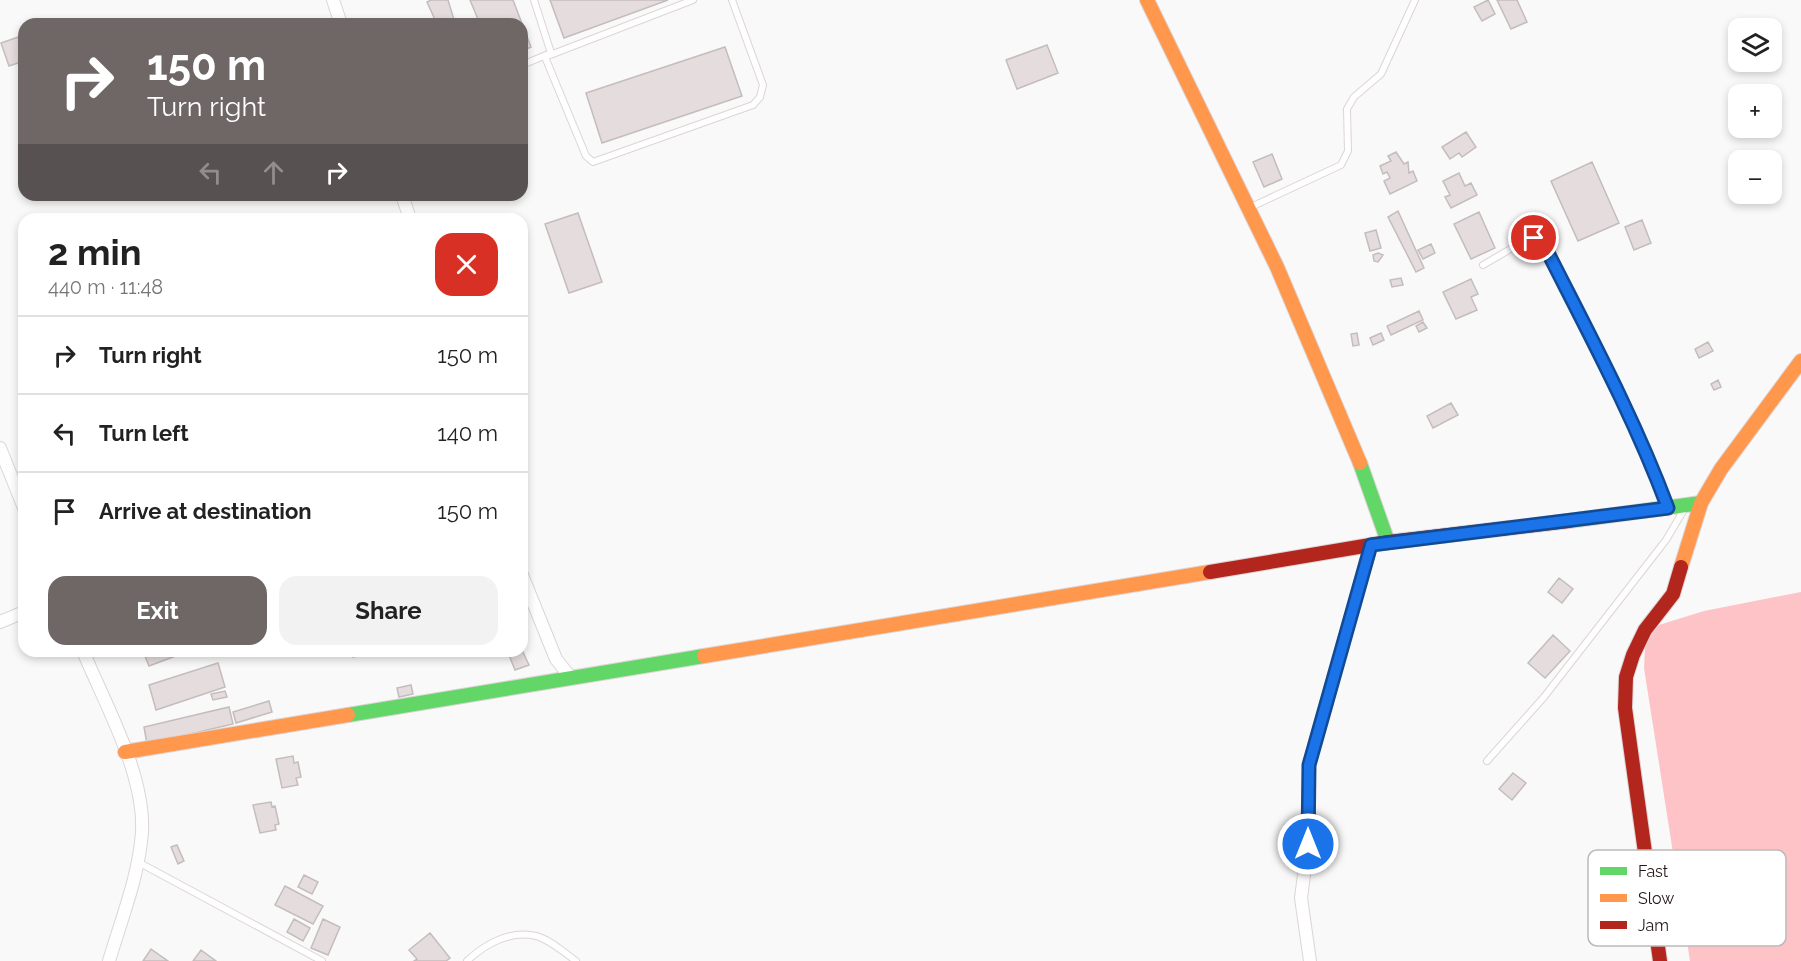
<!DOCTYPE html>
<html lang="en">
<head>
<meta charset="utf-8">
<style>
	body { margin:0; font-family:Raleway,sans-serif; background:#f2f2f2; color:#222; height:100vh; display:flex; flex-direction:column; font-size:22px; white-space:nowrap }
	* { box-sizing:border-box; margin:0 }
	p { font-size:20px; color:#767676 }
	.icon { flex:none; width:33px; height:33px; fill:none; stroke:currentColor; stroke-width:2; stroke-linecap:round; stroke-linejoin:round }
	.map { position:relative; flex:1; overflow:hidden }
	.sheet { position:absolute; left:18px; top:213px; width:510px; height:444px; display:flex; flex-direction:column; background:#fff; border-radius:18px; box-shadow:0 3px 9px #0003 }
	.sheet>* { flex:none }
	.top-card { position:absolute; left:18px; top:18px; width:510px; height:183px; border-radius:18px; box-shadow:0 3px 9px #0003; background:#6f6666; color:#fff; overflow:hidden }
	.controls { position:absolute; left:1728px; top:18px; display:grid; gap:12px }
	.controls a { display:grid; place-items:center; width:54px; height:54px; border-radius:12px; background:#fff; box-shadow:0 3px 9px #0003; font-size:30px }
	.pin { position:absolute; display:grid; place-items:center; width:51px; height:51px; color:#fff; margin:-26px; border:3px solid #fff; border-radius:50%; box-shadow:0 2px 6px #0007 }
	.me { position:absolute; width:66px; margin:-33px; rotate:0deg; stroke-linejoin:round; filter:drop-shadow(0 0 4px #0008) }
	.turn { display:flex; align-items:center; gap:21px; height:126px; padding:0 30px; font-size:27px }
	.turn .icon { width:78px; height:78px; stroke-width:2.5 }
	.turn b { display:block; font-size:42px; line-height:51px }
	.lanes { display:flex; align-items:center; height:57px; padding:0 30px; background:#0003; justify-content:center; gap:30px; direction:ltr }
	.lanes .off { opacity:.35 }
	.round { display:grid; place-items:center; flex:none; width:63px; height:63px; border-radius:18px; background:#f2f2f2 }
	.headline { display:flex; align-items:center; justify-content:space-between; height:102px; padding:0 30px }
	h1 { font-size:36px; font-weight:700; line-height:45px }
	.action { display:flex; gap:12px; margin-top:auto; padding:12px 30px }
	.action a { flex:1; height:69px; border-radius:18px; background:#6f6666; color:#fff; font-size:24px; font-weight:700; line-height:69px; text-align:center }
	.action a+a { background:#f2f2f2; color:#222 }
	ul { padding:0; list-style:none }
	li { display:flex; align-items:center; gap:18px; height:78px; padding:0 30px; border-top:2px solid #e0e0e0 }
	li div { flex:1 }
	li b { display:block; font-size:22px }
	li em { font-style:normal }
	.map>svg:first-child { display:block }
	.water { fill:#fdc3c6 }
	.building { fill:#e5dcdd; stroke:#c4bcbd; stroke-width:1.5 }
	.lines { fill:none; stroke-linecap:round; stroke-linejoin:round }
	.lane-casing { stroke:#ddd5d5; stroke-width:8 }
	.street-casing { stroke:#ddd5d5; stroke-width:14 }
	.fast-casing { stroke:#ddd5d5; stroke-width:16 }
	.slow-casing { stroke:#ddd5d5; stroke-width:16 }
	.jam-casing { stroke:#ddd5d5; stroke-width:16 }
	.lane { stroke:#fefefe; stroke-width:6 }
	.street { stroke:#fefefe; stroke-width:12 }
	.fast { stroke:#63d668; stroke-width:14 }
	.slow { stroke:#ff974d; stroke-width:14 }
	.jam { stroke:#b3261e; stroke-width:14 }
	.route-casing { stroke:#114b97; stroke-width:15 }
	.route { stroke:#1a73e8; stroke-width:10 }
	.key { fill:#fff; stroke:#beb9b9; stroke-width:1.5 }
	.key-label { font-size:16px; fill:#251717 }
</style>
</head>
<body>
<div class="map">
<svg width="1801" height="961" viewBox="0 0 1801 961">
	<rect width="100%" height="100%" fill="#f9f9f9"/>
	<path class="water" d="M1801,592v369h-111l-46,-293 2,-39 58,-18z"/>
	<path class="building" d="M431,0h17l7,23 -18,1 -10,-22z
		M470,0h43l18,47 -9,4v-27h-42z
		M550,0h118l-104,38z
		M1488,0l7,14 -13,7 -8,-14z
		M1497,0h20l10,22 -16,7z
		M24,35v26l-15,5 -8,-23z
		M1047,45l11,28 -41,16 -11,-29z
		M725,47l17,49 -140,47 -16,-50z
		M1466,132l10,15 -14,10 -3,-4 -9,6 -8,-12z
		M1396,152l8,12 4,-2 1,11 4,-2 4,10 -27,13 -6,-13 6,-3 -3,-6 -4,2 -3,-8 11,-5 -3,-5z
		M1272,154l10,25 -18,8 -11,-25z
		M1592,162l27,61 -41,18 -27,-60z
		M1459,173l6,13 6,-3 6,12 -26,13 -6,-11 5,-2 -7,-14z
		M1398,211l26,57 -8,4 -28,-55z
		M1479,212l16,36 -24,11 -17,-35z
		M578,213l24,69 -33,11 -24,-69z
		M1642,220l9,23 -17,7 -9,-23z
		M1376,230l5,18 -11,3 -5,-18z
		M1431,244l4,9 -12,6 -5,-9z
		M1378,253l5,2 -5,7 -4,-1 -1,-6z
		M1401,278l2,7 -11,2 -2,-7z
		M1471,279l7,15 -7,3 6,13 -21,9 -13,-27z
		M1419,311l4,9 -32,15 -4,-9z
		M1423,322l4,6 -8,4 -3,-6z
		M1357,333l2,12 -6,1 -2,-12z
		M1381,333l3,7 -11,5 -3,-7z
		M1708,342l5,9 -14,7 -4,-9z
		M1718,380l3,7 -7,3 -3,-6z
		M1451,403l7,12 -25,13 -6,-12z
		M1559,578l14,11 -11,14 -14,-11z
		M1553,635l17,16 -25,27 -17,-15z
		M522,650l7,15 -14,5 -6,-15z
		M143,651h46l-40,15z
		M351,651h20l-18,6z
		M218,663l7,24 -69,23 -7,-25z
		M411,685l2,9 -14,3 -2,-9z
		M225,691l2,6 -14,3 -2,-6z
		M269,701l3,11 -36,11 -3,-11z
		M229,707l4,17 -86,20 -3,-17z
		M293,756l1,7 4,-1 3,15 -5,1 2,7 -16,3 -6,-29z
		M1513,773l13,10 -14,17 -13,-11z
		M271,802l1,5 3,-1 4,18 -4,1 1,5 -16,3 -7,-28z
		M177,845l7,16 -6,3 -7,-17z
		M304,875l14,7 -6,12 -14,-7z
		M285,886l38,20 -10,18 -38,-19z
		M294,919l16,9 -7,13 -16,-9z
		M323,919l17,8 -12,28 -17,-7z
		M430,933l20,25 -4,3h-32l3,-2 -8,-9z
		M151,949l17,12h-25z
		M201,950l15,11h-23z"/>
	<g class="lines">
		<g class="lane-casing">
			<path id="lane" d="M693,0l-148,57 41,99 7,6 160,-57 7,-8 3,-12 -31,-85
				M522,65l29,-12 -17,-53
				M1251,207l90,-42 7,-14 -1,-42 7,-12 27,-23 34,-74
				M1483,265l43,-25 12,-2 6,7 100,201 23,58
				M1487,761l57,-64 122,-157 19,-32
				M138,862l184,99
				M467,961c18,-17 43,-31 69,-25 13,3 29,17 40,25"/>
		</g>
		<g class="street-casing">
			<path id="street" d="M333,0l8,24
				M402,195l8,24
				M0,448l24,60
				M522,575l34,84 15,19
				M0,622l24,-10
				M83,651c22,53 62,123 59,181 -3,44 -21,88 -33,129
				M1310,961l-9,-63 7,-54 1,-79 62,-220"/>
		</g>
		<g class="fast-casing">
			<path id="fast" d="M1360,463l28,79
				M1569,521l132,-18
				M348,715l356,-59"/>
		</g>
		<g class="slow-casing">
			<path id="slow" d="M1147,0l130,267 83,196
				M1681,567l20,-64 20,-34 80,-108
				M704,656l506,-84
				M125,752l223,-37"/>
		</g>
		<g class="jam-casing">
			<path id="jam" d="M1210,572l178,-30 181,-21
				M1660,961l-35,-253 1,-31 7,-22 12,-25 28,-36 8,-27"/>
		</g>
		<use href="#lane" class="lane"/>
		<use href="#street" class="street"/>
		<use href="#fast" class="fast"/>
		<use href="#slow" class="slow"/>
		<use href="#jam" class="jam"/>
	</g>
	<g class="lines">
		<g class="route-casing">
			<path id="route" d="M1308,844l1,-79 62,-220 297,-37c-34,-91 -80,-176 -124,-263l-6,-7h-4"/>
		</g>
		<use href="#route" class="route"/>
	</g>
	<rect x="1588" y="850" width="198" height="96" rx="9" class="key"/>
	<rect x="1600" y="867" width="27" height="8" fill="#63d668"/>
	<rect x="1600" y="894" width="27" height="8" fill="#ff974d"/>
	<rect x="1600" y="921" width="27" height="8" fill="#b3261e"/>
	<g class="key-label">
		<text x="1638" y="877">Fast</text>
		<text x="1638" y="904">Slow</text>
		<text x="1638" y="931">Jam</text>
	</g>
</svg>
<div class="controls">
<a><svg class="icon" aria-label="layers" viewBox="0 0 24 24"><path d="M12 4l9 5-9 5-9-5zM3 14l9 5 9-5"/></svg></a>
<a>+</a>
<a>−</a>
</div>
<div class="pin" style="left:1534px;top:238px;background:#d93025"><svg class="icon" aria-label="arrive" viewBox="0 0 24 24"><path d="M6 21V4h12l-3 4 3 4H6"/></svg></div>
<svg class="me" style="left:1308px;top:844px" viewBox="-20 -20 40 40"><circle r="17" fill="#1a73e8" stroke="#fff" stroke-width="3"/><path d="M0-11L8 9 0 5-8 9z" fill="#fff"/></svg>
<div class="top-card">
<div class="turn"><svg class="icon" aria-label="right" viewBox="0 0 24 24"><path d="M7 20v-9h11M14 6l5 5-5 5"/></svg><div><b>150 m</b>Turn right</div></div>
<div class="lanes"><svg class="icon off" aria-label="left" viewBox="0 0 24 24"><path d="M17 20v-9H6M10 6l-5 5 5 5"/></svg><svg class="icon off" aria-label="ahead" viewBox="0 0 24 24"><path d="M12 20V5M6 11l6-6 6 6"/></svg><svg class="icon" aria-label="right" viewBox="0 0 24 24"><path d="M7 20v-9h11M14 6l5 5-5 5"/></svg></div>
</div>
<section class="sheet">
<div class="headline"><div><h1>2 min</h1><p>440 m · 11:48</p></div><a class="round" style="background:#d93025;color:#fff"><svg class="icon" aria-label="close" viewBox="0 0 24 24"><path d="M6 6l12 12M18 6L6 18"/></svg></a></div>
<ul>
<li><svg class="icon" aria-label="right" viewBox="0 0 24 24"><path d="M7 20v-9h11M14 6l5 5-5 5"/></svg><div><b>Turn right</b></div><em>150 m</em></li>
<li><svg class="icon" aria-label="left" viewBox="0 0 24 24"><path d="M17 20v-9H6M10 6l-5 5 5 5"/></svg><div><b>Turn left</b></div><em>140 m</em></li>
<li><svg class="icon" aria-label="arrive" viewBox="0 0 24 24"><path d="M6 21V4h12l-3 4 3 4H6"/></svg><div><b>Arrive at destination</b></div><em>150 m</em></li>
</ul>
<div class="action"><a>Exit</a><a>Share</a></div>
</section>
</div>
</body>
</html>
